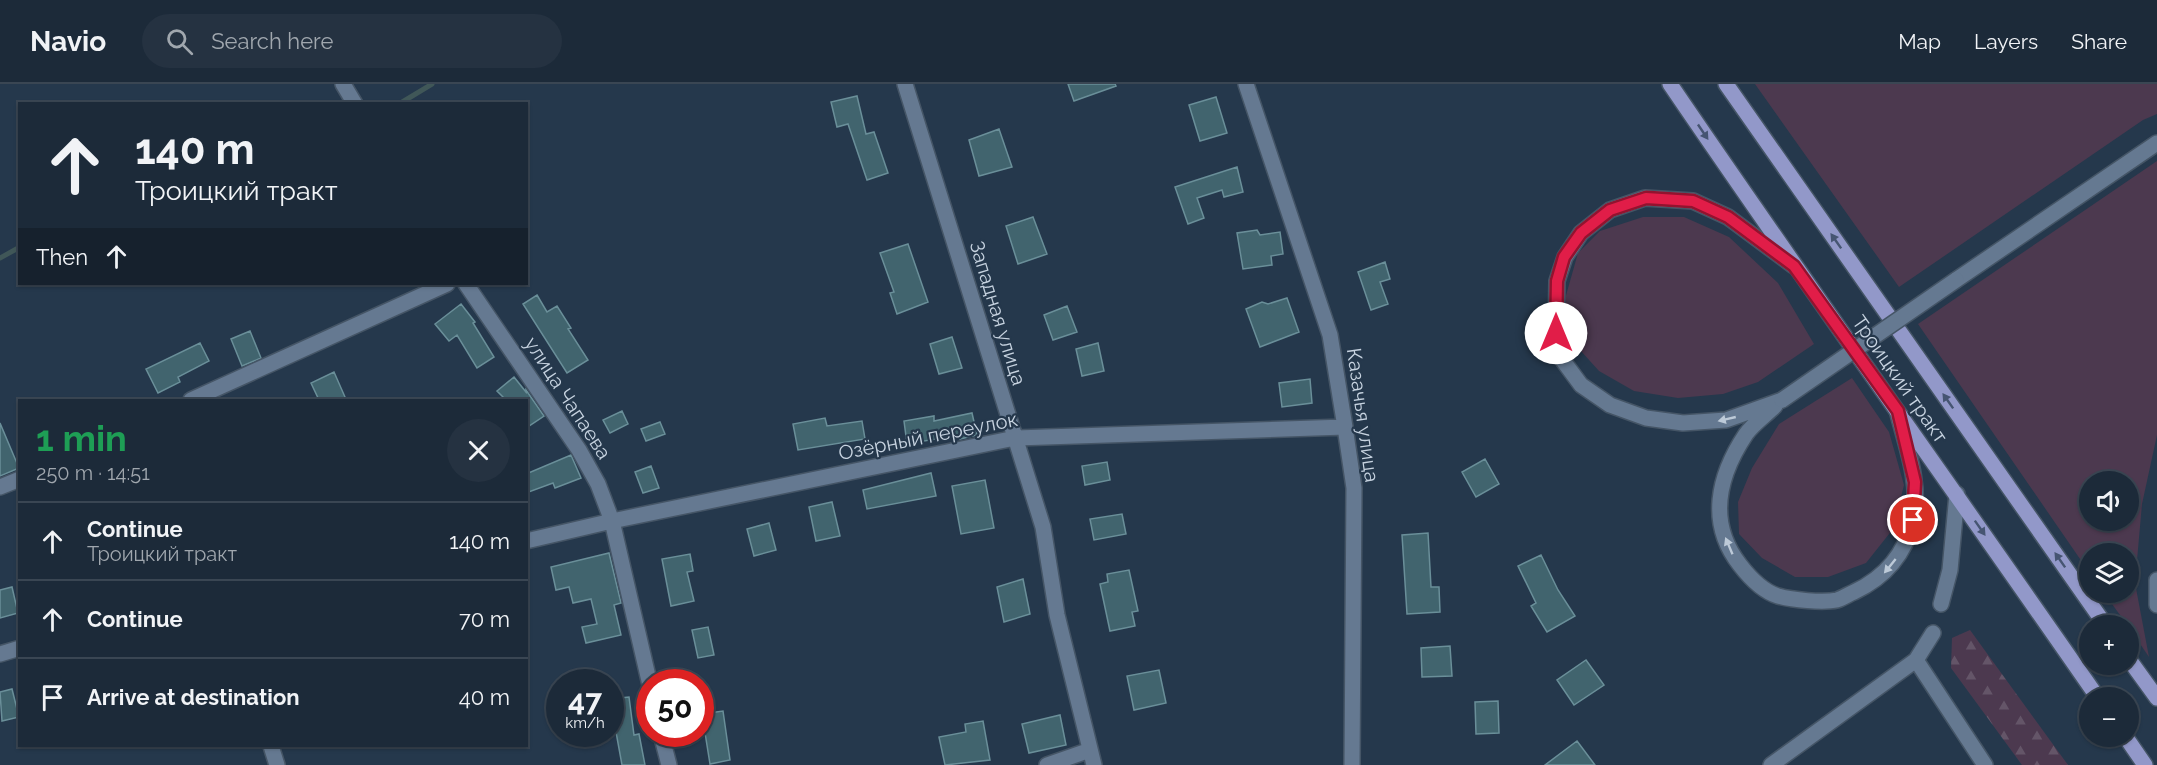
<!DOCTYPE html>
<html lang="en">
<head>
<meta charset="utf-8">
<style>
	body { margin:0; font-family:Raleway,sans-serif; background:#253241; color:#f1f3f6; height:100vh; display:flex; flex-direction:column; font-size:22px; white-space:nowrap }
	* { box-sizing:border-box; margin:0 }
	p { font-size:20px; color:#a0a7ae }
	.icon { flex:none; width:33px; height:33px; fill:none; stroke:currentColor; stroke-width:2; stroke-linecap:round; stroke-linejoin:round }
	.map { position:relative; flex:1; overflow:hidden }
	.drawer { position:absolute; left:18px; top:315px; width:510px; height:348px; display:flex; flex-direction:column; background:#1c2a39; border-radius:0px; box-shadow:0 2px 4px #0004,0 0 0 2px #3a4653 }
	.drawer>* { flex:none }
	.hud { position:absolute; left:18px; top:18px; width:510px; height:183px; border-radius:0px; box-shadow:0 2px 4px #0004,0 0 0 2px #3a4653; background:#1c2a39; color:#f1f3f6; overflow:hidden }
	.buttons { position:absolute; left:2079px; top:387px; display:grid; gap:12px }
	.buttons a { display:grid; place-items:center; width:60px; height:60px; border-radius:50%; background:#1c2a39; box-shadow:0 2px 4px #0004,0 0 0 2px #3a4653; font-size:30px }
	.speed { position:absolute; left:546px; top:585px; display:flex; gap:12px; font-size:30px; font-weight:700; text-align:center }
	.speed>* { display:grid; place-content:center; width:78px; height:78px; border-radius:50%; background:#1c2a39; box-shadow:0 2px 4px #0004,0 0 0 2px #3a4653; line-height:1 }
	.speed small { font-size:15px; font-weight:400 }
	.speed .limit { border:9px solid #d22; background:#fff; color:#111 }
	.pin { position:absolute; display:grid; place-items:center; width:51px; height:51px; color:#fff; margin:-26px; border:3px solid #fff; border-radius:50%; box-shadow:0 2px 6px #0007 }
	.me { position:absolute; width:66px; margin:-33px; rotate:0deg; stroke-linejoin:round; filter:drop-shadow(0 0 4px #0008) }
	.turn { display:flex; align-items:center; gap:21px; height:126px; padding:0 18px; font-size:27px }
	.turn .icon { width:78px; height:78px; stroke-width:2.5 }
	.turn b { display:block; font-size:42px; line-height:51px }
	.then { display:flex; align-items:center; height:57px; padding:0 18px; background:#0003; gap:12px; font-size:22px }
	.round { display:grid; place-items:center; flex:none; width:63px; height:63px; border-radius:32px; background:#253241 }
	.overview { display:flex; align-items:center; justify-content:space-between; height:102px; padding:0 18px }
	h1 { font-size:36px; font-weight:700; line-height:45px; color:#1e9e55 }
	ul { padding:0; list-style:none }
	li { display:flex; align-items:center; gap:18px; height:78px; padding:0 18px; border-top:2px solid #3a4653 }
	li div { flex:1 }
	li b { display:block; font-size:22px }
	li em { font-style:normal }
	header { display:flex; align-items:center; gap:36px; box-sizing:border-box; height:84px; padding:0 30px; background:#1c2a39; border-bottom:2px solid #3a4653 }
	header strong { font-size:28px }
	nav { display:flex; gap:33px; margin-inline-start:auto; font-size:21px }
	.search { width:420px; height:54px; background:#253241; display:flex; align-items:center; gap:15px; box-sizing:border-box; padding:0 21px; border-radius:33px; color:#a0a7ae; font-size:22px }
	.map>svg:first-child { display:block }
	.green { fill:#4c394f; fill-rule:evenodd }
	.forest { fill:url(#forest-firs) }
	.lines { fill:none; stroke-linecap:round; stroke-linejoin:round }
	.stream { stroke:#405758; stroke-width:5 }
	.building { fill:#41646e; stroke:#6a8f99; stroke-width:1.5 }
	.minor-casing { stroke:#455566; stroke-width:18 }
	.secondary-casing { stroke:#455566; stroke-width:18 }
	.primary-casing { stroke:#455566; stroke-width:18 }
	.minor { stroke:#657991; stroke-width:15 }
	.secondary { stroke:#657991; stroke-width:15 }
	.primary { stroke:#9298c9; stroke-width:15 }
	.secondary-bridge-casing { stroke:#455566; stroke-width:18; stroke-linecap:butt }
	.secondary-bridge { stroke:#657991; stroke-width:15 }
	.oneway { fill:#465572 }
	.oneway2 { fill:#bdcad8 }
	.route-casing { stroke:#92132f; stroke-width:15 }
	.route { stroke:#e11d48; stroke-width:10 }
	.labels { text-anchor:middle; dominant-baseline:central; stroke-width:4.5; stroke-linejoin:round; paint-order:stroke }
	.street-label { font-size:20px; fill:#c7d3e0; stroke:#25384c }
</style>
</head>
<body>
<header>
<strong>Navio</strong>
<div class="search"><svg class="icon" aria-label="search" viewBox="0 0 24 24"><circle cx="10" cy="10" r="6"/><path d="M15 15l6 6"/></svg>Search here</div>
<nav><a>Map</a><a>Layers</a><a>Share</a></nav>
</header>
<div class="map">
<svg width="2157" height="681" viewBox="0 0 2157 681">
	<defs>
		<pattern id="forest-firs" width="22" height="20" patternUnits="userSpaceOnUse" patternTransform="scale(1.5)"><rect width="22" height="20" fill="#4c394f"/><path d="M5 1l3.5 6h-7zM16 11l3.5 6h-7z" fill="#645568"/></pattern>
	</defs>
	<rect width="100%" height="100%" fill="#25384c"/>
	<path class="green" d="M1755,0h402v30l-14,6 -244,167z
		M2157,77v274l-15,69 -7,79 14,74 -21,-31 -24,-33 24,-1v-38h-38l-1,18 -171,-248zM2090,398h38v38h-38z
		M1643,133h41l45,20 49,46 36,61 -56,38 -35,12 -45,4 -44,-7 -35,-20 -28,-31 -6,-41 13,-46 22,-22z
		M1852,294l37,54 15,53 -11,44 -27,34 -38,14h-33l-33,-19 -23,-24 -1,-32 14,-34 27,-44z"/>
	<path class="forest" d="M1970,546l98,135h-46l-71,-97 1,-30z"/>
	<g class="lines">
		<path class="stream" d="M399,20l33,-20
			M0,174l20,-11"/>
	</g>
	<path class="building" d="M1068,0h47l1,2 -42,15z
		M857,12l9,38 8,-2 14,41 -21,7 -19,-56 -11,3 -6,-25z
		M1216,13l11,36 -27,8 -11,-36z
		M999,45l13,38 -33,9 -10,-36z
		M1237,83l6,25 -19,5 -2,-7 -25,8 7,20 -16,6 -13,-37z
		M1033,133l14,37 -29,10 -12,-38z
		M1257,146l3,5 20,-3 3,22 -12,2 1,9 -29,4 -6,-36z
		M908,160l20,58 -31,12 -7,-21 4,-1 -14,-39z
		M1385,178l5,17 -10,3 8,22 -17,6 -13,-38z
		M537,211l10,17 10,-6 14,22 -3,1 20,31 -21,13 -44,-69z
		M1287,214l12,34 -39,15 -14,-38 16,-7 6,2z
		M461,220l14,18 -2,1 21,34 -17,11 -20,-33 -8,6 -14,-17z
		M1067,222l10,26 -24,8 -9,-25z
		M250,247l11,27 -19,8 -11,-27z
		M952,253l10,31 -23,6 -9,-30z
		M200,259l9,18 -31,16 2,5 -22,11 -12,-24z
		M1098,259l6,28 -22,5 -6,-27z
		M334,288l11,25 -7,3h-19l-8,-17z
		M514,293l12,15v-2l18,26 -18,12v-28h-20l-9,-9z
		M1310,295l2,24 -30,4 -3,-24z
		M622,327l6,13 -18,9 -7,-13z
		M972,329l5,22 -17,4 -1,-4 -52,9 -3,-23 30,-5v5z
		M825,334l2,8 35,-5 3,18 -67,11 -5,-26z
		M660,338l5,12 -19,7 -5,-12z
		M0,339l19,45 -19,8z
		M571,371l10,23 -26,10 -2,-5 -27,10v-19z
		M1485,375l14,25 -23,13 -14,-25z
		M1107,378l3,18 -25,5 -3,-19z
		M651,382l8,22 -16,5 -8,-21z
		M931,389l5,23 -69,13 -4,-19z
		M985,396l9,48 -33,6 -9,-48z
		M832,418l8,34 -24,5 -7,-34z
		M1122,430l4,20 -32,6 -4,-21z
		M769,439l7,27 -22,6 -7,-27z
		M1428,449l3,54h8l1,25 -33,2 -5,-79z
		M609,469l12,50 -7,2 7,30 -35,8 -4,-16 15,-3 -6,-25 -18,4 -4,-16 -13,3 -5,-23z
		M690,470l3,17 -6,1 7,29 -23,5 -9,-47z
		M1541,471l17,35 17,26 -28,16 -16,-26 5,-3 -18,-37z
		M1129,486l9,41 -6,1 3,14 -25,5 -10,-47 8,-2 -1,-8z
		M1023,495l7,35 -26,8 -7,-35z
		M12,503l6,26 -18,5v-28z
		M708,543l6,28 -16,3 -6,-28z
		M1450,562l2,30 -30,1 -1,-29z
		M1586,576l18,25 -30,20 -17,-25z
		M1159,586l7,33 -32,7 -7,-34z
		M12,605l7,28 -17,4 -2,-29z
		M629,613l5,38 5,-1 6,31h-23l-8,-44 -4,1v-23z
		M1498,617l1,32 -23,1 -1,-32z
		M723,627l7,49 -20,4 -8,-50z
		M1060,631l6,30 -37,8 -7,-29z
		M983,637l7,39 -45,5 -6,-28 27,-5 -1,-8z
		M1577,657l18,24h-50z"/>
	<g class="lines">
		<g class="minor-casing">
			<path id="minor" d="M343,0l12,20
				M905,0l138,443 14,88 37,150
				M1246,0l84,251 15,92 9,61 -2,277
				M466,200l113,166 19,34 14,37 38,164
				M191,316l256,-116
				M0,403l20,-8
				M526,457l86,-20 403,-83 330,-11
				M1941,520l9,-34 7,-76
				M0,570l20,-6
				M1916,576l69,105
				M661,650l8,31
				M271,662l6,19
				M1047,681l43,-15
				M1771,681l145,-105 17,-27"/>
		</g>
		<g class="secondary-casing">
			<path id="secondary" d="M1956,196l201,-137
				M1782,316l-56,20 -43,3 -37,-5 -36,-13 -29,-20 -17,-23 -8,-28 1,-53 8,-24 16,-24 29,-23 35,-12 48,3 35,16 66,49
				M1775,322c-9,9 -22,18 -29,28 -28,42 -39,89 -6,131 10,13 22,26 38,31 14,4 45,7 59,4 6,-2 12,-6 17,-8 30,-14 51,-38 59,-71 8,-35 -6,-73 -15,-107
				M2157,496v25"/>
		</g>
		<g class="primary-casing">
			<path id="primary" d="M1670,0c140,206 286,409 428,614
				M1726,0l380,542
				M2128,574l29,40
				M2125,652l20,29"/>
		</g>
		<use href="#minor" class="minor"/>
		<use href="#secondary" class="secondary"/>
		<use href="#primary" class="primary"/>
		<g class="secondary-bridge-casing">
			<path id="secondary-bridge" d="M1782,316l174,-120"/>
		</g>
		<use href="#secondary-bridge" class="secondary-bridge"/>
	</g>
	<defs><path id="oneway-solid" d="M-6-.8H1V-3.2L6.5 0L1 3.2V.8H-6Z" transform="scale(1.5)"/></defs>
	<g class="oneway">
		<use href="#oneway-solid" transform="translate(1703 48) rotate(56)"/>
		<use href="#oneway-solid" transform="translate(1836 157) rotate(-125)"/>
		<use href="#oneway-solid" transform="translate(1948 317) rotate(-125)"/>
		<use href="#oneway-solid" transform="translate(1980 444) rotate(55)"/>
		<use href="#oneway-solid" transform="translate(2060 476) rotate(-125)"/>
	</g>
	<g class="oneway2">
		<use href="#oneway-solid" transform="translate(1727 335) rotate(167)"/>
		<use href="#oneway-solid" transform="translate(1729 462) rotate(-113)"/>
		<use href="#oneway-solid" transform="translate(1890 482) rotate(129)"/>
	</g>
	<g class="lines">
		<g class="route-casing">
			<path id="route" d="M1556,249l1,-52 7,-24 17,-24 29,-23 36,-12 47,3 35,16 66,49 104,145 17,71 -2,38"/>
		</g>
		<use href="#route" class="route"/>
	</g>
	<g class="labels">
		<g class="street-label">
			<text transform="translate(998 229) rotate(73)">Западная улица</text>
			<text transform="translate(1900 295) rotate(55)">Троицкий тракт</text>
			<text transform="translate(568 314) rotate(57)">улица Чапаева</text>
			<text transform="translate(1363 331) rotate(82)">Казачья улица</text>
			<text transform="translate(928 352) rotate(-11)">Озёрный переулок</text>
		</g>
	</g>
</svg>
<div class="buttons">
<a><svg class="icon" aria-label="sound" viewBox="0 0 24 24"><path d="M4 9h4l5-4v14l-5-4H4zM17 9q2 3 0 6"/></svg></a>
<a><svg class="icon" aria-label="layers" viewBox="0 0 24 24"><path d="M12 4l9 5-9 5-9-5zM3 14l9 5 9-5"/></svg></a>
<a>+</a>
<a>−</a>
</div>
<div class="speed"><div>47<small>km/h</small></div><div class="limit">50</div></div>
<div class="pin" style="left:1913px;top:436px;background:#d93025"><svg class="icon" aria-label="arrive" viewBox="0 0 24 24"><path d="M6 21V4h12l-3 4 3 4H6"/></svg></div>
<svg class="me" style="left:1556px;top:249px" viewBox="-20 -20 40 40"><circle r="19" fill="#fff"/><path d="M0-13L10 11 0 6-10 11z" fill="#e11d48"/></svg>
<div class="hud">
<div class="turn"><svg class="icon" aria-label="ahead" viewBox="0 0 24 24"><path d="M12 20V5M6 11l6-6 6 6"/></svg><div><b>140 m</b>Троицкий тракт</div></div>
<div class="then">Then<svg class="icon" aria-label="ahead" viewBox="0 0 24 24"><path d="M12 20V5M6 11l6-6 6 6"/></svg></div>
</div>
<section class="drawer">
<div class="overview"><div><h1>1 min</h1><p>250 m · 14:51</p></div><a class="round"><svg class="icon" aria-label="close" viewBox="0 0 24 24"><path d="M6 6l12 12M18 6L6 18"/></svg></a></div>
<ul>
<li><svg class="icon" aria-label="ahead" viewBox="0 0 24 24"><path d="M12 20V5M6 11l6-6 6 6"/></svg><div><b>Continue</b><p>Троицкий тракт</p></div><em>140 m</em></li>
<li><svg class="icon" aria-label="ahead" viewBox="0 0 24 24"><path d="M12 20V5M6 11l6-6 6 6"/></svg><div><b>Continue</b></div><em>70 m</em></li>
<li><svg class="icon" aria-label="arrive" viewBox="0 0 24 24"><path d="M6 21V4h12l-3 4 3 4H6"/></svg><div><b>Arrive at destination</b></div><em>40 m</em></li>
</ul>
</section>
</div>
</body>
</html>
